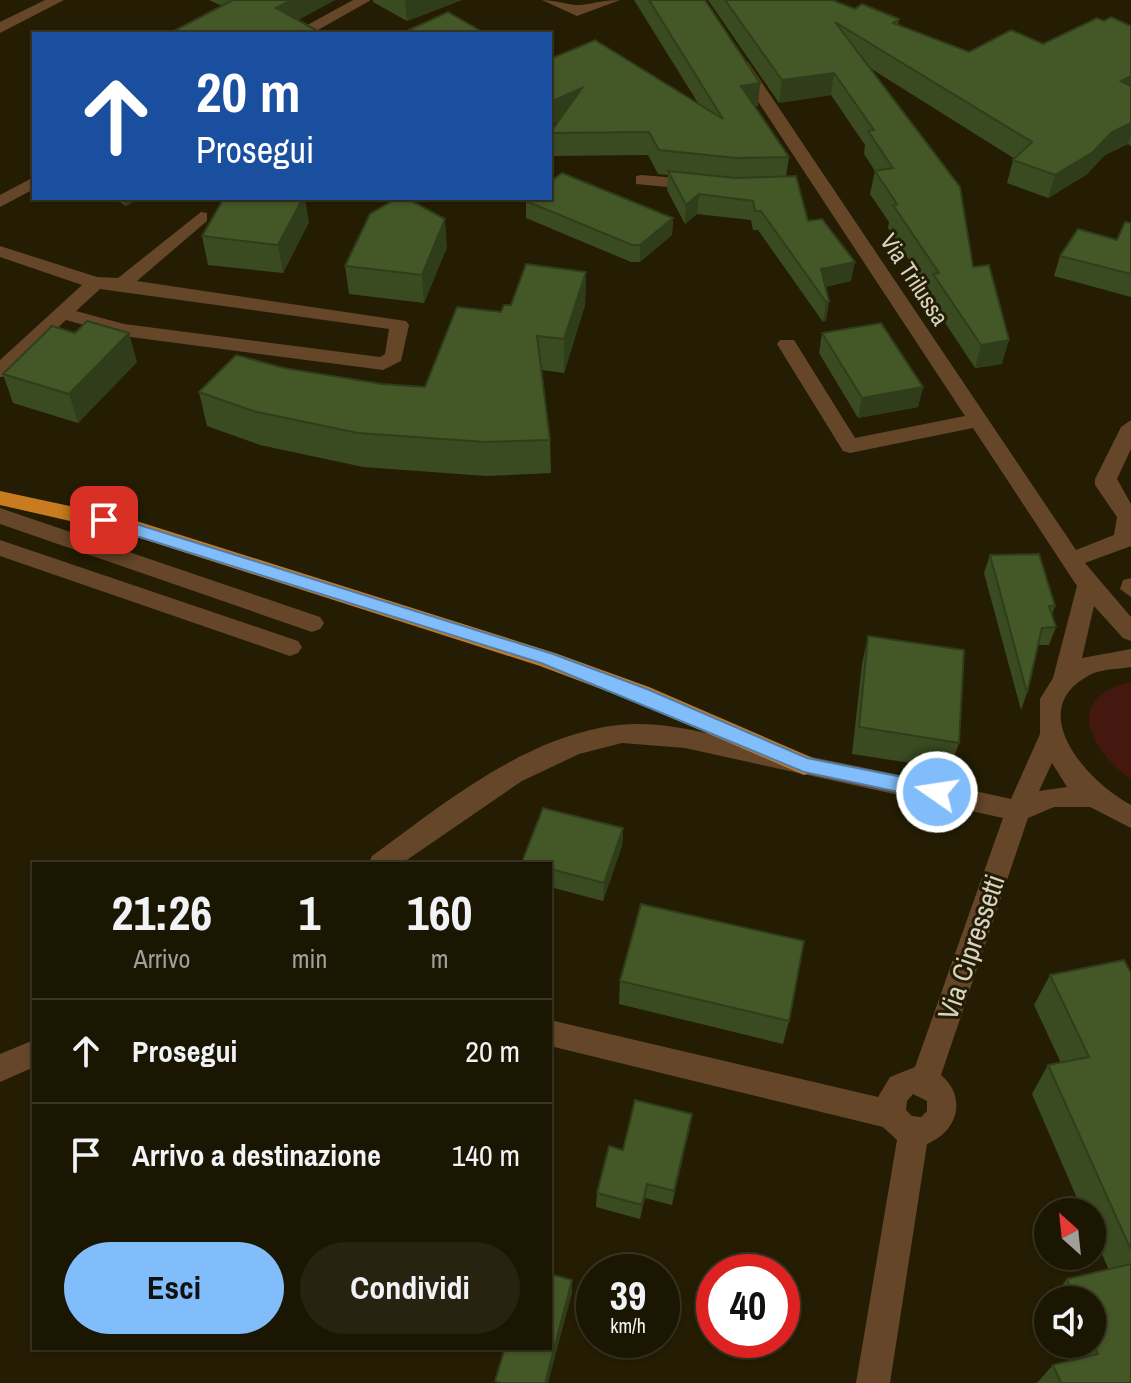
<!DOCTYPE html>
<html lang="it">
<head>
<meta charset="utf-8">
<style>
	body { margin:0; font-family:"Archivo Narrow",sans-serif; background:#282311; color:#f1f3f6; height:100vh; display:flex; flex-direction:column; font-size:30px; white-space:nowrap }
	* { box-sizing:border-box; margin:0 }
	p { font-size:26px; color:#a09f99 }
	.icon { flex:none; width:44px; height:44px; fill:none; stroke:currentColor; stroke-width:2; stroke-linecap:round; stroke-linejoin:round }
	.map { position:relative; flex:1; overflow:hidden }
	.drawer { position:absolute; left:32px; top:862px; width:520px; height:488px; display:flex; flex-direction:column; background:#1b1602; border-radius:0px; box-shadow:0 2px 6px #0004,0 0 0 2px #393524 }
	.drawer>* { flex:none }
	.top-card { position:absolute; left:32px; top:32px; width:520px; height:168px; border-radius:0px; box-shadow:0 2px 6px #0004,0 0 0 2px #393524; background:#1a4fa0; color:#fff; overflow:hidden }
	.needle { width:52px; rotate:333deg }
	.tools { position:absolute; left:1034px; top:1198px; display:grid; gap:16px }
	.tools a { display:grid; place-items:center; width:72px; height:72px; border-radius:50%; background:#1b1602; box-shadow:0 2px 6px #0004,0 0 0 2px #393524; font-size:40px }
	.speed { position:absolute; left:576px; top:1254px; display:flex; gap:16px; font-size:40px; font-weight:700; text-align:center }
	.speed>* { display:grid; place-content:center; width:104px; height:104px; border-radius:50%; background:#1b1602; box-shadow:0 2px 6px #0004,0 0 0 2px #393524; line-height:1 }
	.speed small { font-size:20px; font-weight:400 }
	.speed .limit { border:12px solid #d22; background:#fff; color:#111 }
	.pin { position:absolute; display:grid; place-items:center; width:68px; height:68px; color:#fff; margin:-34px; border-radius:16px; box-shadow:0 4px 12px #0006 }
	.me { position:absolute; width:88px; margin:-44px; rotate:283deg; stroke-linejoin:round; filter:drop-shadow(0 0 6px #0008) }
	.turn { display:flex; align-items:center; gap:28px; height:168px; padding:0 32px; font-size:36px }
	.turn .icon { width:104px; height:104px; stroke-width:2.5 }
	.turn b { display:block; font-size:56px; line-height:68px }
	.eta { display:flex; justify-content:space-evenly; align-items:center; height:136px; text-align:center }
	.eta b { font-size:48px; font-weight:800; line-height:56px }
	.primary-button { display:flex; gap:16px; margin-top:auto; padding:16px 32px }
	.primary-button a { flex:1; height:92px; border-radius:48px; background:#81bdfa; color:#111; font-size:32px; font-weight:800; line-height:92px; text-align:center }
	.primary-button a+a { background:#282311; color:#f1f3f6 }
	ul { padding:0; list-style:none }
	li { display:flex; align-items:center; gap:24px; height:104px; padding:0 32px; border-top:2px solid #393524 }
	li div { flex:1 }
	li b { display:block; font-size:30px }
	li em { font-style:normal }
	.map>svg:first-child { display:block }
	.green { fill:#44180f }
	.lines { fill:none; stroke-linecap:round; stroke-linejoin:round }
	.minor { fill:#654628; fill-rule:evenodd }
	.highway { fill:#c87b1f; fill-rule:evenodd }
	.wall { fill:#3a4b21 }
	.shaded-wall { fill:#303d1b }
	.building { fill:#445726; stroke:#303d1b; stroke-width:2 }
	.route { fill:#81bdfa; stroke:#547ba2; stroke-width:2 }
	.labels { text-anchor:middle; dominant-baseline:central; stroke-width:6; stroke-linejoin:round; paint-order:stroke }
	.far-street-label { font-size:24px; fill:#d7d3c3; stroke:#241d03 }
	.street-label { font-size:28px; fill:#d7d3c3; stroke:#241d03 }
</style>
</head>
<body>
<div class="map">
<svg width="1131" height="1383" viewBox="0 0 1131 1383">
	<rect width="100%" height="100%" fill="#241d03"/>
	<path class="green" d="M1131,682v97c-41,-28 -69,-82 0,-97z"/>
	<g class="lines">
		<path class="minor" d="M45,0h19l-64,33v-11z
			M353,0h18l-60,34h-20z
			M542,0c11,0 31,6 39,5 14,-2 25,-5 39,-5l-43,16z
			M736,62h12l328,488 38,-15 3,-18 -22,-32v-6l26,-52 10,-7v29l-14,30 14,25v42l-46,17 46,54v24l-8,-3 -29,-32 -12,52 49,-9v18c-12,2 -26,2 -37,6 -74,34 -8,108 37,132v23l-41,-21h-36l-26,11 -87,257c27,23 16,57 -14,69l-37,239h-34l41,-243 -14,-13 -333,-81v-26l328,77 12,-20 25,-10 88,-249 -318,-70 -63,-5 -43,11 -57,27 -121,83h-33l4,-8c70,-51 145,-113 232,-129 57,-11 113,10 168,22 80,16 159,32 239,50l29,-65v-35l13,-21 24,-92 -104,-158 -123,25 -7,-2 -66,-107 3,-4h14l61,98 110,-22 -231,-351zM1052,763l15,24 -28,4zM913,1094l14,7v10l-6,6 -9,-1 -6,-6 1,-9z
			M642,175l57,5 9,5 -9,5 -63,-6v-8z
			M34,177v12l-34,18v-12z
			M201,212l6,1v8l-70,60 269,40 3,4 -8,36 -18,9 -260,-34 -57,-16 -59,56 -7,1v-17l82,-75 -82,-28v-11l97,31 21,1zM100,289l289,40 -4,25 -5,3 -256,-33 -48,-13z
			M0,508l320,109 4,6 -4,6 -8,3 -312,-108z
			M0,540l298,101 4,6 -4,6 -8,3 -290,-100z
			M1131,578v19l-11,-8 3,-9z
			M34,1040v27l-34,15v-28z"/>
		<path class="highway" d="M0,491l130,28 425,134 94,34 164,71 3,7 -3,7 -9,3 -171,-74 -93,-35 -413,-132 -127,-29z"/>
	</g>
	<path class="wall" d="M209,0h126l-37,20 -76,-14z
		M373,0h89l-55,21 -34,-19z
		M634,0h71l53,106h-3l34,51 -3,20 22,44 43,60 -26,6 4,14 -3,19 -3,2 -65,-92h-5l-2,-10 -54,-6 -12,10 -18,-34 1,-15 -10,-1 -10,-19 -98,1v-24l8,-11 -8,-62 148,44z
		M708,0h124l23,9 44,10 -1,6 71,27 74,-8 61,-23 27,5v120l-3,-2 -23,11 -19,20 -38,23 -41,-15 6,-23 2,-1 -145,-91 103,199 29,97 -27,4 -47,-71 1,-7 -41,-62 1,-6 -19,-28 5,-23 -11,-17 1,-9 -34,-50 -52,8z
		M113,198h27l-14,8z
		M526,201l147,17 -1,17 -32,27h-9l-105,-44z
		M309,222l-26,51 -75,-8 -6,-29z
		M1131,223v74l-77,-21 6,-20 57,-16z
		M447,247l-23,56 -75,-9 -4,-28z
		M586,272l-1,33 -21,68 -22,-3 8,70 1,33 -65,3 -123,-9 -103,-22 -53,-19 -8,-34 85,-24 98,16 43,3 76,-75z
		M822,333l101,54 -5,20 -60,11 -39,-65z
		M137,362l-59,61 -65,-20 -10,-29z
		M990,555l65,51 -3,8 4,13 -7,18h-11l-11,48 -6,17 -37,-137z
		M868,636l91,107 -9,26 -98,-15 10,-90z
		M623,828l-1,18 -19,55 -53,-14v-23h-28v-2z
		M1131,973v410h-94l16,-18 19,-4 -7,-17h27v-44h-42l17,-21 42,-9 -17,-38v-20h-9l-51,-118 16,-29 13,-2 -27,-58 16,-30z
		M620,981l169,40 -6,23 -164,-40z
		M692,1114l-20,91 -27,-7 -5,21 -44,-12 1,-14 26,-43z"/>
	<path class="shaded-wall" d="M291,0h44l-56,30 -3,-22z
		M405,0h57l-55,21z
		M834,73l-3,22 -52,8 3,-23z
		M1131,76v18l-10,-13z
		M760,83l-2,23 -19,3 2,-23z
		M582,88l-1,23 -31,14v-23z
		M1131,123v11l-3,10 -23,11 -19,20 -38,23 7,-23 57,-43z
		M699,194l-2,20 -12,10 1,-19z
		M124,198h16l-14,8z
		M303,198h2l4,24 -26,51 -5,-28z
		M673,218l-1,17 -32,27v-17z
		M445,219l2,28 -23,56 -2,-28z
		M855,262l-4,19 -33,7 3,-19z
		M586,272l-1,33 -21,68v-34z
		M829,301l-3,19 -3,2 3,-20z
		M129,333l8,29 -59,61 -9,-29z
		M1009,340l-7,24 -27,4 6,-23z
		M923,387l-5,20 -60,11 4,-20z
		M623,828l-1,18 -19,55 1,-18z
		M692,1114l-2,14 -18,77 2,-14z
		M647,1184l-2,14 -5,21 2,-14z
		M572,1280v13l-24,90h-3z"/>
	<path class="building" d="M233,0h58l-15,8 47,26h-155z
		M649,0h56l55,83 -19,3 48,71 -53,1 -77,-8 -10,-18 -99,1 32,-45 -32,14v-43l45,-19 128,79z
		M725,0h107l23,9 7,-5 37,15 -6,4 76,29 42,-22 32,14 54,-26 7,3 7,-4 20,9v50l-10,5 10,5v37l-19,9 -19,20 -38,23 -42,-15 19,-18 -197,-120 125,165 13,80 16,-2 20,75 -28,5 -48,-71 6,-1 -46,-68 4,-1 -22,-33 18,-3 -25,-37 6,-1 -40,-57 -52,7z
		M448,12l38,22h-86z
		M668,171l68,7 60,-2 12,45 14,-2 33,43 -34,7 8,32 -3,1 -65,-91h-6l-2,-10 -54,-7 -13,11z
		M562,173l111,45 -33,27h-8l-106,-44 4,-3h20v-16z
		M224,198h79l-25,47 -76,-9z
		M397,198h9l39,21 -23,56 -77,-9 25,-52z
		M1125,222l6,1v51l-71,-18 18,-27 39,11z
		M526,264l60,8 -22,67 -27,-3 13,104 -65,2 -127,-9 -105,-22 -54,-19 37,-37 48,13 98,16 43,3 32,-80 44,5 3,-7h7z
		M87,321l42,12 -60,61 -66,-20 49,-48 23,7z
		M881,323l42,64 -61,11 -40,-65z
		M1039,554l16,52h-6l7,21 -14,1 -15,65 -37,-138z
		M868,636l96,14 -5,93 -100,-16z
		M543,808l80,20 -19,55 -54,-14v-5h-20l-8,-2z
		M641,904l163,37 -15,80 -169,-40z
		M1124,960l7,13v277l-83,-185 41,-8 -39,-82z
		M635,1100l57,14 -18,77 -27,-7 -5,21 -45,-12 12,-47 14,4z
		M1131,1264v119h-70l-8,-18 45,-11 -6,-13v-41h-17l-8,-21z
		M550,1274l22,6 -27,103h-44l-6,-2 10,-33h45z"/>
	<path class="route" d="M104,514l449,140 94,35 160,69 130,26 9,8 -9,8 -133,-28 -263,-109 -443,-139 -3,-4z"/>
	<g class="labels">
		<g class="far-street-label">
			<text transform="translate(915 279) rotate(57)">Via Trilussa</text>
		</g>
		<g class="street-label">
			<text transform="translate(971 947) rotate(-71)">Via Cipressetti</text>
		</g>
	</g>
</svg>
<div class="tools">
<a><svg class="needle" viewBox="-14 -14 28 28"><path d="M0-13l5 13h-10z" fill="#e53935"/><path d="M0 13l5-13h-10z" fill="#a09f99"/></svg></a>
<a><svg class="icon" aria-label="sound" viewBox="0 0 24 24"><path d="M4 9h4l5-4v14l-5-4H4zM17 9q2 3 0 6"/></svg></a>
</div>
<div class="speed"><div>39<small>km/h</small></div><div class="limit">40</div></div>
<div class="pin" style="left:104px;top:520px;background:#d93025"><svg class="icon" aria-label="arrive" viewBox="0 0 24 24"><path d="M6 21V4h12l-3 4 3 4H6"/></svg></div>
<svg class="me" style="left:937px;top:792px" viewBox="-20 -20 40 40"><circle r="17" fill="#81bdfa" stroke="#fff" stroke-width="3"/><path d="M0-11L8 9 0 5-8 9z" fill="#fff"/></svg>
<div class="top-card">
<div class="turn"><svg class="icon" aria-label="ahead" viewBox="0 0 24 24"><path d="M12 20V5M6 11l6-6 6 6"/></svg><div><b>20 m</b>Prosegui</div></div>
</div>
<section class="drawer">
<div class="eta">
<div><b>21:26</b><p>Arrivo</p></div>
<div><b>1</b><p>min</p></div>
<div><b>160</b><p>m</p></div>
</div>
<ul>
<li><svg class="icon" aria-label="ahead" viewBox="0 0 24 24"><path d="M12 20V5M6 11l6-6 6 6"/></svg><div><b>Prosegui</b></div><em>20 m</em></li>
<li><svg class="icon" aria-label="arrive" viewBox="0 0 24 24"><path d="M6 21V4h12l-3 4 3 4H6"/></svg><div><b>Arrivo a destinazione</b></div><em>140 m</em></li>
</ul>
<div class="primary-button"><a>Esci</a><a>Condividi</a></div>
</section>
</div>
</body>
</html>
